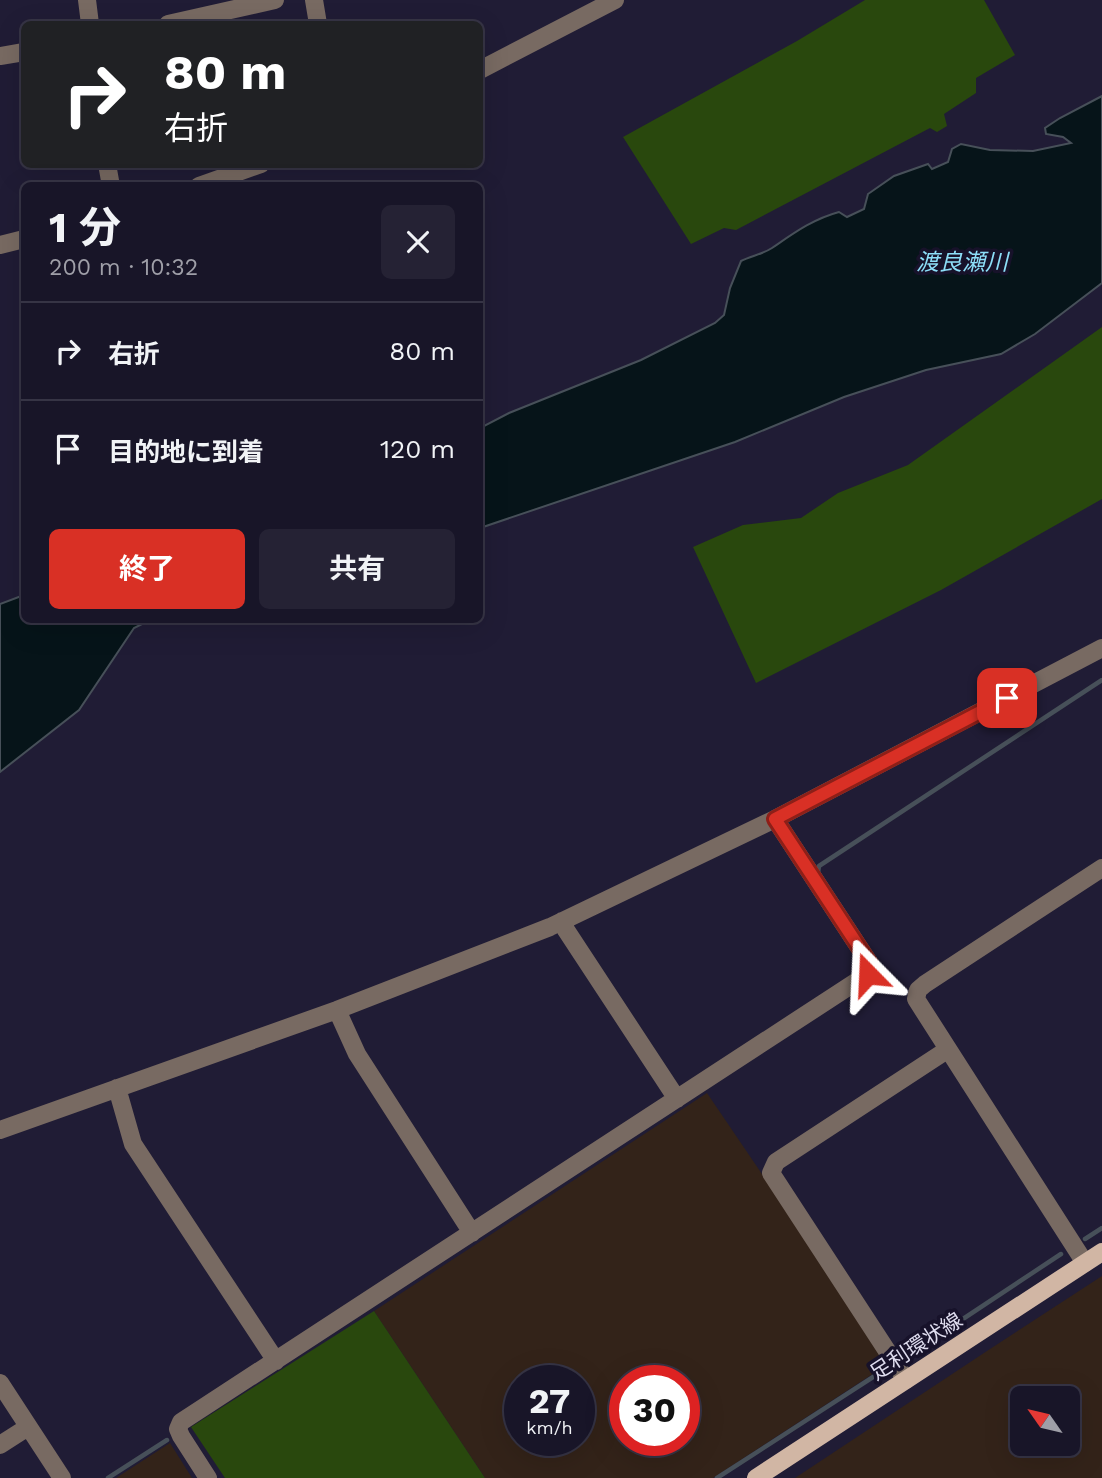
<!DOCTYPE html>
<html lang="ja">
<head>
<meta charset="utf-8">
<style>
	body { margin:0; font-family:"Work Sans","Noto Sans JP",sans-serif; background:#252234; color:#f1f3f6; height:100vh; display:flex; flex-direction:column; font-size:26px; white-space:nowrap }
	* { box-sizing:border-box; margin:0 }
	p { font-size:23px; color:#9f9fa8 }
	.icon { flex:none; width:38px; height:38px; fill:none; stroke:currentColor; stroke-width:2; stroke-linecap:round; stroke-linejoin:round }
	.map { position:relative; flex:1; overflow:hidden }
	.drawer { position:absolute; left:21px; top:182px; width:462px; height:441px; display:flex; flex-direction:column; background:#181528; border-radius:10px; box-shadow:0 7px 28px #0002,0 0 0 2px #363445 }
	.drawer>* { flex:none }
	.guide { position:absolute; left:21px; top:21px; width:462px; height:147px; border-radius:10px; box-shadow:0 7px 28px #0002,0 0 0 2px #363445; background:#202124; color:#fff; overflow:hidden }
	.needle { width:46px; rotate:304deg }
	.buttons { position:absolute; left:1010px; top:1386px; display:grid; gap:14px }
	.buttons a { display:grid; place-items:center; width:70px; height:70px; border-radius:10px; background:#181528; box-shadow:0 7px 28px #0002,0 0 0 2px #363445; font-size:35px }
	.speed { position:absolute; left:504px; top:1365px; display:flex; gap:14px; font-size:35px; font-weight:700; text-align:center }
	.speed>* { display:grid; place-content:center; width:91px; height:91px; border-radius:50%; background:#181528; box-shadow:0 7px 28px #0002,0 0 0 2px #363445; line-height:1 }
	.speed small { font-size:18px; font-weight:400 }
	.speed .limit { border:10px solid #d22; background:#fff; color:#111 }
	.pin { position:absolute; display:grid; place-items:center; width:60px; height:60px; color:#fff; margin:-30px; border-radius:14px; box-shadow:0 4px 10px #0006 }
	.me { position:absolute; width:77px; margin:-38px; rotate:339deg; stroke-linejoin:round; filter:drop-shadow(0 0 5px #0008) }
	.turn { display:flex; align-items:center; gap:24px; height:147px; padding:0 28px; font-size:32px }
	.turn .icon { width:91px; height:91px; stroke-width:2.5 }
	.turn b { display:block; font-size:49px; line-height:60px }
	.round { display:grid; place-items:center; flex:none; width:74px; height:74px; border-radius:10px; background:#252234 }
	.headline { display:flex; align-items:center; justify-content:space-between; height:119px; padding:0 28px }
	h1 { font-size:42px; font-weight:700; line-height:52px }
	.primary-button { display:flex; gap:14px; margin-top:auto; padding:14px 28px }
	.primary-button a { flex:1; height:80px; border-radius:10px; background:#d93025; color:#fff; font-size:28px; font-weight:700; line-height:80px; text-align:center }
	.primary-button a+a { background:#252234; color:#f1f3f6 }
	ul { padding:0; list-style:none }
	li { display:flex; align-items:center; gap:21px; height:98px; padding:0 28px; border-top:2px solid #363445 }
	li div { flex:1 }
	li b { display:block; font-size:26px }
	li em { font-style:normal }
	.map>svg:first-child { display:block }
	.industrial { fill:#332319; fill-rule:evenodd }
	.green { fill:#29480d }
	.water { fill:#061419; stroke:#475059; stroke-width:2 }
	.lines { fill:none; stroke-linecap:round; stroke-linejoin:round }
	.stream { stroke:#475059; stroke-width:4.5 }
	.minor { stroke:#786a62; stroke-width:18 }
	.major { stroke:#d1b6a4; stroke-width:18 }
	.route-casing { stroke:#8d1f18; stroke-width:18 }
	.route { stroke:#d93025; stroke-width:12 }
	.labels { text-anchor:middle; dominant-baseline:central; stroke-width:7; stroke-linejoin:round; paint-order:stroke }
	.street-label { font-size:21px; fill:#dedcee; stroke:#17122a }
	.water-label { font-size:23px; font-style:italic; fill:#8ddef8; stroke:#17122a }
</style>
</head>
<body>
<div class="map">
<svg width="1102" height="1478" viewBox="0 0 1102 1478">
	<rect width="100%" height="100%" fill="#201c35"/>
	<path class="industrial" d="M707,1093l181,267v4l-175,114h-228l-111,-167zM520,1381h59v59h-59zM625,1381h59v59h-59z
		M1102,1276v202h-307l195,-129zM1022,1398h46v46h-46z
		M170,1443l22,35h-76z"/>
	<path class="green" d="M865,0h119l31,55 -39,23v15l-32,21 3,12 -10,6 -7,-4 -194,102 -12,-2 -33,16 -68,-107 174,-96z
		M1102,327v172l-161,91 -185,93 -63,-136 50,-22 58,-7 37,-25 70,-28z
		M374,1311l111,167h-260l-34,-51z"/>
	<path class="water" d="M1102,96v187l-67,51 -34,20 -75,16 -82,27 -109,45 -255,86v-100l29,-15 132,-53 74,-37 9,-8 6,-27 11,-27c10,-5 22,-7 31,-13 22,-15 41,-29 67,-36l8,5 17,-8 4,-15 26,-18 34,-12 4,5 16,-7 4,-13 9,-5 29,6 43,1 38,-8 -8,-6 -17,-3 -1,-6 15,-10z
		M24,595v25h126l-16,8 -55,82 -79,62v-168z"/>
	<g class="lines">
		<path class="stream" d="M818,873l1,-7 283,-186
			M873,980l7,-5 1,-5 -6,-11
			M1085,1239l17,-11
			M904,1358l157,-104
			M108,1478l59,-38
			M717,1478l170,-110"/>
		<path class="minor" d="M87,0l3,24
			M314,0l4,24
			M168,24l107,-24
			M0,56l24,-4
			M480,70l135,-70
			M107,164l4,22
			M199,186l62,-22
			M0,245l24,-6
			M562,921l4,9 111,169
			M337,1010l20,44 115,179
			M117,1088l16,56 143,217
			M0,1130l337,-120 213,-83 225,-108 327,-171
			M1085,1263l-169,-264 2,-9 7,-6 177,-116
			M906,1380l-135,-207 5,-11 171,-112
			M0,1383l62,95
			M0,1445l28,-18
			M208,1478l-27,-42 -3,-7 3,-7 687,-448 2,-10 -95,-145"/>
		<path class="major" d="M756,1478l346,-226"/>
	</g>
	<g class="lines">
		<g class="route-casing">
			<path id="route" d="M868,974l2,-10 -95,-145 232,-121"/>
		</g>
		<use href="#route" class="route"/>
	</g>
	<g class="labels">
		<g class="street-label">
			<text transform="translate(916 1346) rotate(-33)">足利環状線</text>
		</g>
		<g class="water-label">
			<text x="962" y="262">渡良瀬川</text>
		</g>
	</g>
</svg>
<div class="buttons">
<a><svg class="needle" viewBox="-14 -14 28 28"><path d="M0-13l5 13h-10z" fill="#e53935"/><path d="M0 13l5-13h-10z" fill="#9f9fa8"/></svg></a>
</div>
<div class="speed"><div>27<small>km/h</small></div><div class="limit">30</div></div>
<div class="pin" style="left:1007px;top:698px;background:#d93025"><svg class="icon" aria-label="arrive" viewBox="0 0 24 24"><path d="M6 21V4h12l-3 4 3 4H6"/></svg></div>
<svg class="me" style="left:868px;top:974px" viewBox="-20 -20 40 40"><path d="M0-17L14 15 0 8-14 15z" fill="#d93025" stroke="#fff" stroke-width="4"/></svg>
<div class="guide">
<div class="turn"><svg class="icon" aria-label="right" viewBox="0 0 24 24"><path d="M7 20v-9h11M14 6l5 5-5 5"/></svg><div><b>80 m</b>右折</div></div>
</div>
<section class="drawer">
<div class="headline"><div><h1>1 分</h1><p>200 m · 10:32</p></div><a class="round"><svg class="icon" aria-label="close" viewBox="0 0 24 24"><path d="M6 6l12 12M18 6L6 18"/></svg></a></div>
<ul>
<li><svg class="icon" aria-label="right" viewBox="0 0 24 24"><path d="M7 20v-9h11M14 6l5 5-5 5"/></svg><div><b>右折</b></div><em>80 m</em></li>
<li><svg class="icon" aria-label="arrive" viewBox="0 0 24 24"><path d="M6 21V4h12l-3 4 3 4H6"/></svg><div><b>目的地に到着</b></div><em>120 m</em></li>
</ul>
<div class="primary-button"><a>終了</a><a>共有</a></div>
</section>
</div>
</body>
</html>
